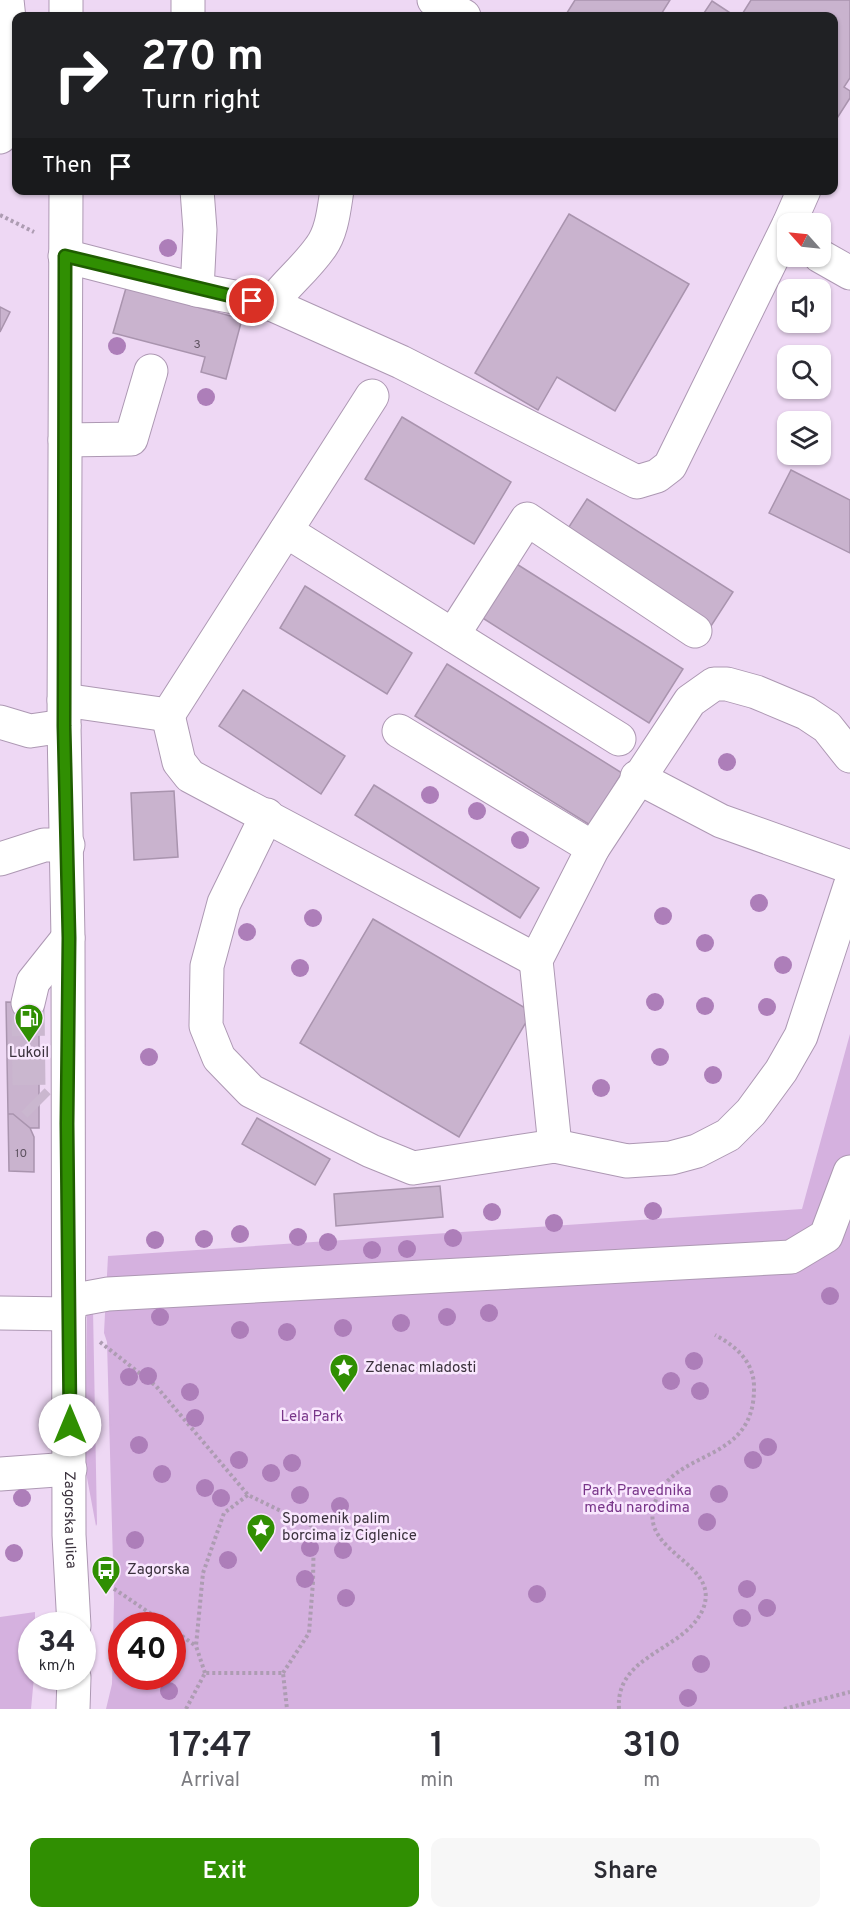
<!DOCTYPE html>
<html lang="en">
<head>
<meta charset="utf-8">
<style>
	body { margin:0; font-family:Overpass,sans-serif; background:#f7f7f7; color:#2b2b33; height:100vh; display:flex; flex-direction:column; font-size:22px; white-space:nowrap }
	* { box-sizing:border-box; margin:0 }
	p { font-size:20px; color:#7c7c81 }
	.icon { flex:none; width:33px; height:33px; fill:none; stroke:currentColor; stroke-width:2; stroke-linecap:round; stroke-linejoin:round }
	.map { position:relative; height:1709px; overflow:hidden }
	.sheet { display:flex; flex-direction:column; background:#fff; flex:1 }
	.sheet>* { flex:none }
	.banner { position:absolute; left:12px; top:12px; width:826px; height:183px; border-radius:12px; box-shadow:0 2px 4px #0004; background:#202124; color:#fff; overflow:hidden }
	.needle { width:39px; rotate:297deg }
	.fabs { position:absolute; left:777px; top:213px; display:grid; gap:12px }
	.fabs a { display:grid; place-items:center; width:54px; height:54px; border-radius:12px; background:#fff; box-shadow:0 2px 4px #0004; font-size:30px }
	.speed { position:absolute; left:18px; top:1612px; display:flex; gap:12px; font-size:30px; font-weight:700; text-align:center }
	.speed>* { display:grid; place-content:center; width:78px; height:78px; border-radius:50%; background:#fff; box-shadow:0 2px 4px #0004; line-height:1 }
	.speed small { font-size:15px; font-weight:400 }
	.speed .limit { border:9px solid #d22; background:#fff; color:#111 }
	.pin { position:absolute; display:grid; place-items:center; width:51px; height:51px; color:#fff; margin:-26px; border:3px solid #fff; border-radius:50%; box-shadow:0 2px 6px #0007 }
	.me { position:absolute; width:66px; margin:-33px; rotate:0deg; stroke-linejoin:round; filter:drop-shadow(0 0 4px #0008) }
	.turn { display:flex; align-items:center; gap:21px; height:126px; padding:0 30px; font-size:27px }
	.turn .icon { width:78px; height:78px; stroke-width:2.5 }
	.turn b { display:block; font-size:42px; line-height:51px }
	.then { display:flex; align-items:center; height:57px; padding:0 30px; background:#0003; gap:12px; font-size:22px }
	.eta { display:flex; justify-content:space-evenly; align-items:center; height:102px; text-align:center }
	.eta b { font-size:36px; font-weight:600; line-height:42px }
	.action { display:flex; gap:12px; margin-top:auto; padding:12px 30px }
	.action a { flex:1; height:69px; border-radius:12px; background:#308f02; color:#fff; font-size:24px; font-weight:600; line-height:69px; text-align:center }
	.action a+a { background:#f7f7f7; color:#2b2b33 }
	.map>svg:first-child { display:block }
	.green { fill:#d5b1df; fill-rule:evenodd }
	.building { fill:#c9b3ce; stroke:#a994ae; stroke-width:1.5 }
	.lines { fill:none; stroke-linecap:round; stroke-linejoin:round }
	.minor-tunnel { stroke:#cab7cf; stroke-width:33; stroke-dasharray:33 16; stroke-linecap:butt }
	.minor-casing { stroke:#ad98b3; stroke-width:35 }
	.path { stroke:#ad9cb2; stroke-width:4; stroke-dasharray:3 3; stroke-linecap:butt }
	.minor { stroke:#fff; stroke-width:33 }
	.tree { fill:#ad7eb9 }
	.route-casing { stroke:#1f5d01; stroke-width:15 }
	.route { stroke:#308f02; stroke-width:10 }
	.labels { text-anchor:middle; dominant-baseline:central; stroke-width:5; stroke-linejoin:round; paint-order:stroke }
	.number-label { font-size:12px; fill:#5e5260 }
	.poi-label { font-size:15px; fill:#3a313c; stroke:#f9e7fe; text-anchor:start }
	.park-label { font-size:15px; fill:#783589; stroke:#f9e7fe }
	.street-label { font-size:15px; fill:#3a313c; stroke:#f9e7fe }
</style>
</head>
<body>
<div class="map">
<svg width="850" height="1709" viewBox="0 0 850 1709">
	<rect width="100%" height="100%" fill="#eed8f4"/>
	<path class="green" d="M850,1034v675h-744l6,-25 2,-84 -7,-258 -3,-9 4,-77 694,-47zM122,1626h50v51h-50z
		M93,1309l4,215 -1,2 -11,-59 2,-155z
		M35,1612v14h-3v51h2l-3,32h-31v-92z"/>
	<path class="building" d="M575,0h95l-10,16h-95z
		M751,0h99v78l-6,9 6,4v7l-16,25v-107h-93z
		M712,1l23,15h-33z
		M569,214l120,70 -74,127 -58,-34 -19,33 -63,-37z
		M126,288l116,31 -16,60 -25,-7 4,-15 -92,-24z
		M0,307l10,5 -10,20z
		M402,417l109,65 -37,62 -109,-65z
		M791,470l59,30v53l-81,-40z
		M587,499l146,93 -22,34 -146,-93z
		M515,563l168,106 -34,54 -168,-106z
		M305,586l107,67 -25,41 -107,-66z
		M447,664l175,109 -32,52 -175,-109z
		M243,690l102,66 -24,38 -102,-68z
		M374,785l165,103 -19,30 -165,-103z
		M174,791l4,66 -44,3 -3,-67z
		M373,919l159,93 -73,125 -159,-94z
		M6,1002l33,1v125h-9l-17,-14h-5z
		M8,1114h5l17,14 4,9v35l-25,-1z
		M257,1118l73,41 -15,26 -73,-41z
		M440,1186l3,31 -107,9 -2,-32z"/>
	<g class="lines">
		<path class="minor-tunnel" d="M28,1003l1,86 2,9 8,8"/>
		<g class="minor-casing">
			<g id="minor">
				<path d="M66,0v16"/>
				<path d="M188,0v16"/>
				<path d="M434,0l30,16"/>
				<path d="M0,137l11,-52 1,-38 -5,-47"/>
				<path id="s1" d="M66,190l-2,536 4,212 1,597 5,91"/>
				<path d="M789,224l15,-34"/>
				<path d="M65,256l132,34 74,14 130,58 236,120 20,-6 13,-10 118,-240"/>
				<path d="M820,256l30,17"/>
				<path d="M197,290l3,-60 -3,-40"/>
				<path d="M271,304c15,-20 35,-36 49,-56 12,-15 14,-39 17,-58"/>
				<path d="M65,440l66,-1 20,-68"/>
				<path d="M286,531l333,208"/>
				<path d="M453,635l74,-116 168,112"/>
				<path d="M64,700l104,15 204,-319"/>
				<path d="M168,715l11,47 11,14 346,184"/>
				<path d="M0,722l30,9 34,-5"/>
				<path d="M399,731l194,117"/>
				<path d="M637,777l84,44 129,46"/>
				<path d="M267,815l-43,88 -17,63 -1,60 13,32 32,33 120,60 42,17 142,-22 72,15 44,-3 26,-7 31,-16 23,-23 30,-41 20,-35 49,-150"/>
				<path d="M0,859l44,-14h24"/>
				<path d="M28,1003l5,-21 35,-44"/>
				<path d="M555,1146l-19,-186 57,-112 97,-147 24,-17h13l29,8 50,21 21,14 23,29"/>
				<path d="M70,1301l38,-7 683,-37 35,-21 24,-64"/>
				<path d="M0,1313l69,1"/>
				<path d="M0,1474l70,-5"/>
				<path d="M73,1709l1,-32"/>
			</g>
		</g>
		<path class="path" d="M0,215l34,17
			M100,1342l56,44 92,109 66,32 -1,55 -4,51 -26,40
			M104,1582l65,44
			M172,1629l24,17
			M205,1673l-9,-27 7,-73 21,-60 24,-18
			M186,1709l19,-36h78l4,36
			M619,1709c-4,-55 66,-58 84,-100 20,-50 -76,-56 -44,-116 23,-44 96,-32 95,-106 0,-25 -18,-41 -39,-52
			M784,1709l66,-17"/>
		<use href="#minor" class="minor"/>
	</g>
	<g class="tree">
		<circle cx="168" cy="248" r="9"/>
		<circle cx="117" cy="346" r="9"/>
		<circle cx="206" cy="397" r="9"/>
		<circle cx="727" cy="762" r="9"/>
		<circle cx="430" cy="795" r="9"/>
		<circle cx="477" cy="811" r="9"/>
		<circle cx="520" cy="840" r="9"/>
		<circle cx="759" cy="903" r="9"/>
		<circle cx="663" cy="916" r="9"/>
		<circle cx="313" cy="918" r="9"/>
		<circle cx="247" cy="932" r="9"/>
		<circle cx="705" cy="943" r="9"/>
		<circle cx="783" cy="965" r="9"/>
		<circle cx="300" cy="968" r="9"/>
		<circle cx="655" cy="1002" r="9"/>
		<circle cx="705" cy="1006" r="9"/>
		<circle cx="767" cy="1007" r="9"/>
		<circle cx="149" cy="1057" r="9"/>
		<circle cx="660" cy="1057" r="9"/>
		<circle cx="713" cy="1075" r="9"/>
		<circle cx="601" cy="1088" r="9"/>
		<circle cx="653" cy="1211" r="9"/>
		<circle cx="492" cy="1212" r="9"/>
		<circle cx="554" cy="1223" r="9"/>
		<circle cx="240" cy="1234" r="9"/>
		<circle cx="298" cy="1237" r="9"/>
		<circle cx="453" cy="1238" r="9"/>
		<circle cx="204" cy="1239" r="9"/>
		<circle cx="155" cy="1240" r="9"/>
		<circle cx="328" cy="1242" r="9"/>
		<circle cx="407" cy="1249" r="9"/>
		<circle cx="372" cy="1250" r="9"/>
		<circle cx="830" cy="1296" r="9"/>
		<circle cx="489" cy="1313" r="9"/>
		<circle cx="160" cy="1317" r="9"/>
		<circle cx="447" cy="1317" r="9"/>
		<circle cx="401" cy="1323" r="9"/>
		<circle cx="343" cy="1328" r="9"/>
		<circle cx="240" cy="1330" r="9"/>
		<circle cx="287" cy="1332" r="9"/>
		<circle cx="694" cy="1361" r="9"/>
		<circle cx="148" cy="1376" r="9"/>
		<circle cx="129" cy="1377" r="9"/>
		<circle cx="671" cy="1381" r="9"/>
		<circle cx="700" cy="1391" r="9"/>
		<circle cx="190" cy="1392" r="9"/>
		<circle cx="195" cy="1418" r="9"/>
		<circle cx="139" cy="1445" r="9"/>
		<circle cx="768" cy="1447" r="9"/>
		<circle cx="239" cy="1460" r="9"/>
		<circle cx="753" cy="1460" r="9"/>
		<circle cx="292" cy="1463" r="9"/>
		<circle cx="271" cy="1473" r="9"/>
		<circle cx="162" cy="1474" r="9"/>
		<circle cx="205" cy="1488" r="9"/>
		<circle cx="719" cy="1494" r="9"/>
		<circle cx="300" cy="1495" r="9"/>
		<circle cx="22" cy="1498" r="9"/>
		<circle cx="221" cy="1498" r="9"/>
		<circle cx="340" cy="1506" r="9"/>
		<circle cx="707" cy="1522" r="9"/>
		<circle cx="135" cy="1540" r="9"/>
		<circle cx="310" cy="1548" r="9"/>
		<circle cx="343" cy="1550" r="9"/>
		<circle cx="14" cy="1553" r="9"/>
		<circle cx="228" cy="1560" r="9"/>
		<circle cx="305" cy="1579" r="9"/>
		<circle cx="747" cy="1589" r="9"/>
		<circle cx="537" cy="1594" r="9"/>
		<circle cx="346" cy="1598" r="9"/>
		<circle cx="767" cy="1608" r="9"/>
		<circle cx="742" cy="1618" r="9"/>
		<circle cx="701" cy="1664" r="9"/>
		<circle cx="169" cy="1691" r="9"/>
		<circle cx="688" cy="1698" r="9"/>
	</g>
	<g class="lines">
		<g class="route-casing">
			<path id="route" d="M70,1425l-3,-301 2,-186 -5,-212 1,-470 187,45"/>
		</g>
		<use href="#route" class="route"/>
	</g>
	<defs>
		<g id="fuel-pin" transform="scale(1.5)"><path d="M0 17L-7.5 6A9.5 9.5 0 1 1 7.5 6Z" fill="#308f02" stroke="#f9e7fe"/><path d="M-5.5-6h7V0h2V4h1.3V-2.5L3-4.5l.8-.8L6-3V5H2.5V1h-1V6h-7ZM-4.2-4.7v3.2H.2V-4.7Z" fill="#fff"/></g>
		<g id="sight-pin" transform="scale(1.5)"><path d="M0 17L-7.5 6A9.5 9.5 0 1 1 7.5 6Z" fill="#308f02" stroke="#f9e7fe"/><path d="M0-6L1.8-2.2L6-1.7L2.9 1.2L3.7 5.4L0 3.3L-3.7 5.4L-2.9 1.2L-6-1.7L-1.8-2.2Z" fill="#fff"/></g>
		<g id="bus-pin" transform="scale(1.5)"><path d="M0 17L-7.5 6A9.5 9.5 0 1 1 7.5 6Z" fill="#308f02" stroke="#f9e7fe"/><path d="M-5-6H5V4H4V6H2V4H-2V6H-4V4H-5ZM-3.5-4V0h7V-4ZM-3.5 1.2v1.5H-2V1.2ZM2 1.2v1.5H3.5V1.2Z" fill="#fff"/></g>
	</defs>
	<g fill-rule="evenodd">
		<use href="#fuel-pin" x="29" y="1018"/>
		<use href="#sight-pin" x="344" y="1368"/>
		<use href="#sight-pin" x="261" y="1528"/>
		<use href="#bus-pin" x="106" y="1570"/>
	</g>
	<g class="labels">
		<g class="number-label">
			<text x="197" y="345">3</text>
			<text x="21" y="1154">10</text>
		</g>
		<g class="poi-label">
			<text x="29" y="1053" text-anchor="middle">Lukoil</text>
			<text x="365" y="1368">Zdenac mladosti</text>
			<text x="282" y="1519">Spomenik palim<tspan x="282" dy="17">borcima iz Ciglenice</tspan></text>
			<text x="127" y="1570">Zagorska</text>
		</g>
		<g class="park-label">
			<text x="312" y="1417">Lela Park</text>
			<text x="637" y="1491">Park Pravednika<tspan x="637" dy="17">među narodima</tspan></text>
		</g>
		<g class="street-label">
			<text stroke="none"><textPath href="#s1" startOffset="1330">Zagorska ulica</textPath></text>
		</g>
	</g>
</svg>
<div class="fabs">
<a><svg class="needle" viewBox="-14 -14 28 28"><path d="M0-13l5 13h-10z" fill="#e53935"/><path d="M0 13l5-13h-10z" fill="#7c7c81"/></svg></a>
<a><svg class="icon" aria-label="sound" viewBox="0 0 24 24"><path d="M4 9h4l5-4v14l-5-4H4zM17 9q2 3 0 6"/></svg></a>
<a><svg class="icon" aria-label="search" viewBox="0 0 24 24"><circle cx="10" cy="10" r="6"/><path d="M15 15l6 6"/></svg></a>
<a><svg class="icon" aria-label="layers" viewBox="0 0 24 24"><path d="M12 4l9 5-9 5-9-5zM3 14l9 5 9-5"/></svg></a>
</div>
<div class="speed"><div>34<small>km/h</small></div><div class="limit">40</div></div>
<div class="pin" style="left:252px;top:301px;background:#d93025"><svg class="icon" aria-label="arrive" viewBox="0 0 24 24"><path d="M6 21V4h12l-3 4 3 4H6"/></svg></div>
<svg class="me" style="left:70px;top:1425px" viewBox="-20 -20 40 40"><circle r="19" fill="#fff"/><path d="M0-13L10 11 0 6-10 11z" fill="#308f02"/></svg>
<div class="banner">
<div class="turn"><svg class="icon" aria-label="right" viewBox="0 0 24 24"><path d="M7 20v-9h11M14 6l5 5-5 5"/></svg><div><b>270 m</b>Turn right</div></div>
<div class="then">Then<svg class="icon" aria-label="arrive" viewBox="0 0 24 24"><path d="M6 21V4h12l-3 4 3 4H6"/></svg></div>
</div>
</div>
<section class="sheet">
<div class="eta">
<div><b>17:47</b><p>Arrival</p></div>
<div><b>1</b><p>min</p></div>
<div><b>310</b><p>m</p></div>
</div>
<div class="action"><a>Exit</a><a>Share</a></div>
</section>
</body>
</html>
